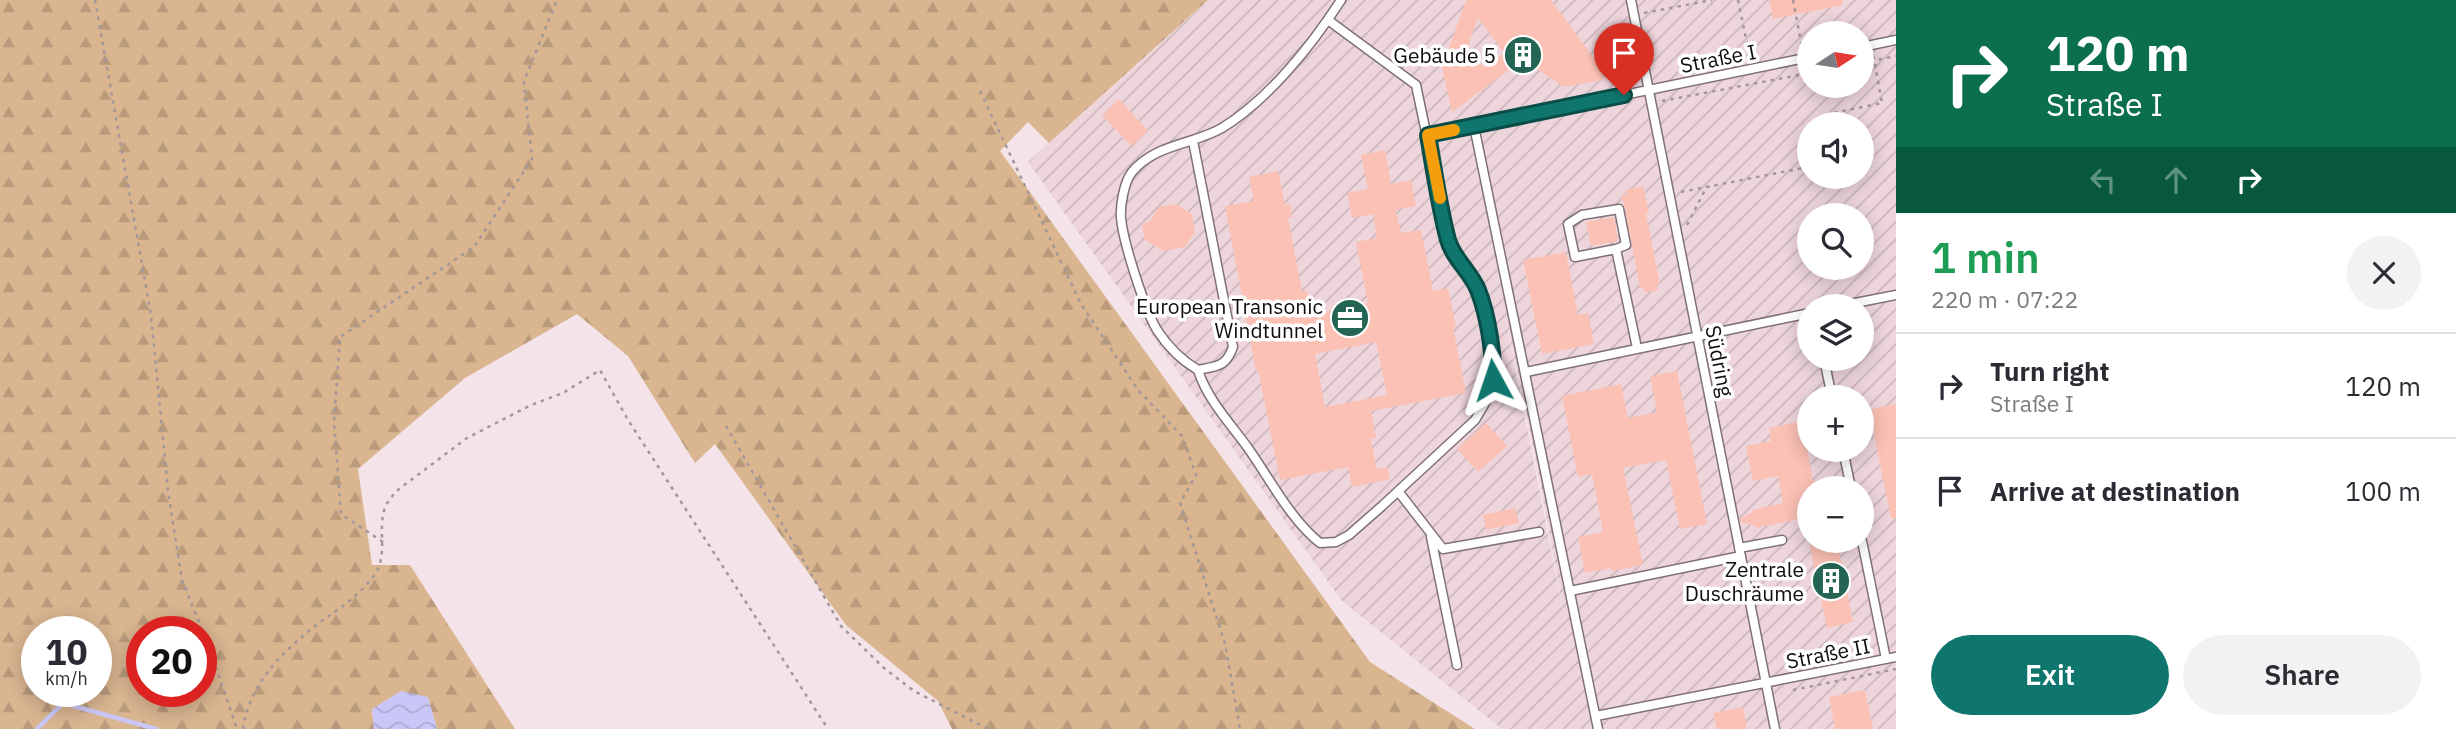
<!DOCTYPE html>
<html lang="en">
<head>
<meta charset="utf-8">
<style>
	body { margin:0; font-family:"IBM Plex Sans",sans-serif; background:#f2f2f3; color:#2b2b33; height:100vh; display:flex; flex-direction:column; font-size:26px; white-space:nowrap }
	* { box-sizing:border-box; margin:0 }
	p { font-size:23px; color:#7c7c81 }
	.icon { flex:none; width:38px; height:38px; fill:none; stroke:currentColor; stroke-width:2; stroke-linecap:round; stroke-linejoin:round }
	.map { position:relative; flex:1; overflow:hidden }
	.drawer { display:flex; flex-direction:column; background:#fff; width:560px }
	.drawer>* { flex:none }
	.hud { background:#0b6e4f; color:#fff; overflow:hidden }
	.needle { width:46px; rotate:78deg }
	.tools { position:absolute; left:1797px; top:21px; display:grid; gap:14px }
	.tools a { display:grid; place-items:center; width:77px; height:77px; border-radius:50%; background:#fff; box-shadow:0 4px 18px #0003; font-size:35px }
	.speed { position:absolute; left:21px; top:616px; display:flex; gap:14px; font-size:35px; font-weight:700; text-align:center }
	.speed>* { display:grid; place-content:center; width:91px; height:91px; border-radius:50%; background:#fff; box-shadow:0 4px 18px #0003; line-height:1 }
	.speed small { font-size:18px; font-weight:400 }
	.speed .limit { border:10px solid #d22; background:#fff; color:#111 }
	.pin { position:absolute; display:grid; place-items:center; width:60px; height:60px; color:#fff; margin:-72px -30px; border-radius:50% 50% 50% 0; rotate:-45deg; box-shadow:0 0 7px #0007 }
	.pin .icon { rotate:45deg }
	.me { position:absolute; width:77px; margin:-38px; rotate:355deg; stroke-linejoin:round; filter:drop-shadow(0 0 5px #0008) }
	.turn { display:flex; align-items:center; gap:24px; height:147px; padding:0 35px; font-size:32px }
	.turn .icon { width:91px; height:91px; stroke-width:2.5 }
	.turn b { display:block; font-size:49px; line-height:60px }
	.lanes { display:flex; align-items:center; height:66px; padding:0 35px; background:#0003; justify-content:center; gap:35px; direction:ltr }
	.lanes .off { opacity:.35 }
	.round { display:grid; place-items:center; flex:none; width:74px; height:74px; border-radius:37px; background:#f2f2f3 }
	.summary { display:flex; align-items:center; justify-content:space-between; height:119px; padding:0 35px }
	h1 { font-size:42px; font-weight:600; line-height:52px; color:#1e9e55 }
	.button { display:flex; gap:14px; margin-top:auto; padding:14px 35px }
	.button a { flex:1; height:80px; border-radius:42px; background:#0f766e; color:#fff; font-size:28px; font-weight:600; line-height:80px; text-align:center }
	.button a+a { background:#f2f2f3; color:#2b2b33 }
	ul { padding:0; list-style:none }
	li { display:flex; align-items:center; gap:21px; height:105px; padding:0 35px; border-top:2px solid #e1e1e2 }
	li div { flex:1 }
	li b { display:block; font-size:26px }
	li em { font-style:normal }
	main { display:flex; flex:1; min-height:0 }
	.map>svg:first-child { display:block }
	.industrial { fill:url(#industrial-furrows); fill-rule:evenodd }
	.forest { fill:url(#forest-firs); fill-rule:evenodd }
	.water { fill:url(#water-waves) }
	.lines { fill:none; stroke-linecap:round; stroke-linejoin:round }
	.stream { stroke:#cbc6f8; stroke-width:4.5 }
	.building { fill:#fbc1b4; fill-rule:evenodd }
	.lane-casing { stroke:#807175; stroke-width:11 }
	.path { stroke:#a4979a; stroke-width:2.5; stroke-dasharray:3.5 5; stroke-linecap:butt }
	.lane { stroke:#fff; stroke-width:8 }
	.route-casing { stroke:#0a4d48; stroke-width:18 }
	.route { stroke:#0f766e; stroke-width:12 }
	.slow { stroke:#f59e0b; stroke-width:12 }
	.labels { text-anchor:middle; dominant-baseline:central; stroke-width:7; stroke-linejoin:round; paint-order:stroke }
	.poi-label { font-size:21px; fill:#110c0d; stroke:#fff; text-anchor:end }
	.street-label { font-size:21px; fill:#110c0d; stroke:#fff }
</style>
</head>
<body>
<main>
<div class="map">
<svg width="1896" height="729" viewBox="0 0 1896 729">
	<defs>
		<pattern id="industrial-furrows" width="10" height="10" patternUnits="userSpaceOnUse" patternTransform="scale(1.75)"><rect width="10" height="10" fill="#eed5dc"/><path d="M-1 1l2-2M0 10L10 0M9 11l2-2" fill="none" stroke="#cbb6bc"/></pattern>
		<pattern id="forest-firs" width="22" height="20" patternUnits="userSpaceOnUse" patternTransform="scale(1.75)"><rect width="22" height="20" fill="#d9b590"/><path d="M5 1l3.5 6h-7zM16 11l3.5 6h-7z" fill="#b99a7b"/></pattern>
		<pattern id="water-waves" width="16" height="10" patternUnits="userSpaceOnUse" patternTransform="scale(1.75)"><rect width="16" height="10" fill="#cbc6f8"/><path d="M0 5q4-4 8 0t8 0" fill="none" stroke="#ada9d3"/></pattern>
	</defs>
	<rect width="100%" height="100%" fill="#f4e3e8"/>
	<path class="industrial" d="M1209,0h687v729h-394l-160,-128 -314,-439zM1810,33h52v53h-52zM1810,124h52v53h-52zM1810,215h52v53h-52zM1501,296l37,175 28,155zM1810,306h52v53h-52zM1810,397h52v53h-52zM1810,488h52v53h-52z"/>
	<path class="forest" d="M0,0h1208l-159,143 -21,-21 -28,29 370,511 105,67h-523l-14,-28 -92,-76 -131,-181 -20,19 -67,-107 -51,-42 -112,64 -107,91 14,96h38l105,164h-78l-9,-31 -56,11 2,20h-374zM37,632h59v59h-59zM142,632h59v59h-59z"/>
	<path class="water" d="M401,691l27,6 9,32h-63l-2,-20z"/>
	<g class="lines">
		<path class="stream" d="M37,729l26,-26 93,26"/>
	</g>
	<path class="building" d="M1466,0h85l53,72 -1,8 -39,7 -41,-27 -71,52 -10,-44zM1478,18l26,35 -20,15 -16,-22z
		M1769,0h73l1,5 -70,14z
		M1119,99l29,32 -17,15 -29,-31z
		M1385,150l6,34 20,-4 5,26 -20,4 5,23 20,-3 12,61 15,-3 8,39h-3l13,66 -95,18 5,27 -5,1 6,30 10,-2 3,12 -38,8 -4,-20 -68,13 -22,-110 -2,1 -31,-165 29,-5 -5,-24 29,-6 7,34 5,-1 2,13 -4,1 14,73 5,-1 4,24 57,-11 -12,-61 21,-4 -4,-24 -21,4 -5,-25 21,-4 -7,-34zM1376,342l11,53 -62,12 -10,-53z
		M1643,186l6,27 -3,1 14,70 -3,1 1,5 -14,3 -1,-5h-3l-15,-80 -4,-13 6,-1 -1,-4z
		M1176,204l16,10 3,18 -10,15 -22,4 -18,-11 -3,-16 7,-2 10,-15z
		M1614,217l4,24 -27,5 -5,-24z
		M1566,252l12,63 10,-2 6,31 -52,10 -19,-94z
		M1677,371l30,153 -27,5 -14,-69 -43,8 20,97 -32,6v-3l-26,5 -7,-36 25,-5 -11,-58 -14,3 -16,-81 59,-12 7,34 25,-5 4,-1 -7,-36z
		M1896,404v114h-5l-20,-98 -9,2v-11z
		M1802,421l11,60 23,-4 2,11h-28v29l-54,11 -1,-2 -14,-4 -1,-3 13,-7 -1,-2 31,-7 -5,-27 -25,5 -7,-35 25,-5 -2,-13z
		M1486,423l21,23 -29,26 -21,-23z
		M1515,508l4,15 -33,7 -3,-15z
		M1809,541h28l16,81 -26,6z
		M1865,690l8,39h-38l-6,-32z
		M1743,707l4,22h-30l-4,-16z"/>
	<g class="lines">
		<g class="lane-casing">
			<path id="lane" d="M1631,0l144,729
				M1862,47l34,-7
				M1474,126l124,603
				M1428,135l382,-78
				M1193,141l40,206c-7,20 -16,19 -35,23 -17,-10 -30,-23 -41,-40 -12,-20 -34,-88 -36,-112 -1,-12 3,-36 11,-46 23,-28 60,-27 90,-44 46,-28 90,-83 119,-128
				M1616,249l10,-4 -7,-36 -37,6 -14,9 7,33 41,-8 21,99
				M1840,306l56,-11
				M1824,359l8,38
				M1198,370c9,29 32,53 50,78 22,31 42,71 72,95l16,-1 13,-7 33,-29 93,-86 13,-22 5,-18 1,-17 -16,-73 -7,-13 -14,-16 -8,-19 -33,-157 -88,-65
				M1526,372l284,-59
				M1843,450l8,38
				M1398,491l45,58 96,-17
				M1431,537l26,128
				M1862,541l24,118
				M1739,548l43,-8
				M1570,591l171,-35
				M1596,716l300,-59"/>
		</g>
		<path class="path" d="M95,0l56,315 17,176 14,89 25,62 30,87
			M1738,0l12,58
			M1793,0l9,47
			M1644,13l68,-13
			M1862,63l34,-7
			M980,91l101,213 57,86 44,46 14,39 -16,28 45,141 15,85
			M1662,101l148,-28
			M1824,124l4,-10 54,-11 -9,-49
			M1681,192l127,-25 2,-3
			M1687,225l19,-37
			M726,426l115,200 44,43 29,22 74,38
			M383,542l-42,-28 -7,-92 6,-85 134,-90 58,-88 -8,-78 33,-81
			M1793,690l103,-21
			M243,729c7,-48 43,-81 80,-109 19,-13 39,-27 52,-46 13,-20 3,-42 9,-63 2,-9 9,-16 15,-22l68,-51 64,-33 32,-12 37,-23 28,50 200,309"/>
		<use href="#lane" class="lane"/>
	</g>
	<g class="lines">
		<g class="route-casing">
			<path id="route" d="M1493,380c1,-26 -5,-65 -15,-90 -7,-18 -24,-30 -30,-50 -9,-34 -14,-70 -20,-105l196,-40"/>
		</g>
		<use href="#route" class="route"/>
		<path class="slow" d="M1440,198l-12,-63 26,-5"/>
	</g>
	<defs>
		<g id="building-disc" transform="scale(2.0125)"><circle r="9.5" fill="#246452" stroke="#fff"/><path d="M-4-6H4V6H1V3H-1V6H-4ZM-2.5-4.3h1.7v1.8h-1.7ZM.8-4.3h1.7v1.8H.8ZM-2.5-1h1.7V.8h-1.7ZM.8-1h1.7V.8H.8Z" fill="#fff"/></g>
		<g id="office-disc" transform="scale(2.0125)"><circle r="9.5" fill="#246452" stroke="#fff"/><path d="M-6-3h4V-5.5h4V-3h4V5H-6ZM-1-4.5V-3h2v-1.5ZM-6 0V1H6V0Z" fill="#fff"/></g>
	</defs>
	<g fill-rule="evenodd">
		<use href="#building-disc" x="1523" y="55"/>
		<use href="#office-disc" x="1350" y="318"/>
		<use href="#building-disc" x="1831" y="581"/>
	</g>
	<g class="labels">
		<g class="poi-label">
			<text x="1496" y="55">Gebäude 5</text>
			<text x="1323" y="306">European Transonic<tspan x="1323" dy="24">Windtunnel</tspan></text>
			<text x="1804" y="569">Zentrale<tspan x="1804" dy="24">Duschräume</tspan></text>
		</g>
		<g class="street-label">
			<text transform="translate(1718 58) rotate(-11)">Straße I</text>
			<text transform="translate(1720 361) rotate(79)">Südring</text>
			<text transform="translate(1828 653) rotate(-11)">Straße II</text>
		</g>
	</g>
</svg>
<div class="tools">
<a><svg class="needle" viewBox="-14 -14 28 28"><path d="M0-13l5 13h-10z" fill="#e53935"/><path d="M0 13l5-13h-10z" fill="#7c7c81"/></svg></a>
<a><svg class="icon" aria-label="sound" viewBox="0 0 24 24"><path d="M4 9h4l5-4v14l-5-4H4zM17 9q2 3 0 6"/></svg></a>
<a><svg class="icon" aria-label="search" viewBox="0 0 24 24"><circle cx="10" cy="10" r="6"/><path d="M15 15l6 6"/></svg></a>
<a><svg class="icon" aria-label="layers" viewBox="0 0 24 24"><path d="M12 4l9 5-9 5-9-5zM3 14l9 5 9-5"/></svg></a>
<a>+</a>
<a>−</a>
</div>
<div class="speed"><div>10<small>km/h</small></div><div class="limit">20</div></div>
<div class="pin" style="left:1624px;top:95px;background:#d93025"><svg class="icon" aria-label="arrive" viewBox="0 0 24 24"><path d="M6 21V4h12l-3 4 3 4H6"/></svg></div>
<svg class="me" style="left:1493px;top:380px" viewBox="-20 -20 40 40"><path d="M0-17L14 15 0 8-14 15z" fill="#0f766e" stroke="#fff" stroke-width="4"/></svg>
</div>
<section class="drawer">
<div class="hud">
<div class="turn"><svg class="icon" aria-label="right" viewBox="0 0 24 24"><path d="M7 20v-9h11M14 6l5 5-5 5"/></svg><div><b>120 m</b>Straße I</div></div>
<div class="lanes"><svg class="icon off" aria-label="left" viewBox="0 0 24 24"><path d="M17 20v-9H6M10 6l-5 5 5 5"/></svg><svg class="icon off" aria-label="ahead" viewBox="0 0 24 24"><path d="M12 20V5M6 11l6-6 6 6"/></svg><svg class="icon" aria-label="right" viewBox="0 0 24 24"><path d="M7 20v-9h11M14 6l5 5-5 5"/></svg></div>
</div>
<div class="summary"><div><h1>1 min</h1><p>220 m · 07:22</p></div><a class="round"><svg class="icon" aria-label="close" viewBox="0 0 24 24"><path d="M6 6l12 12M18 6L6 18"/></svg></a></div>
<ul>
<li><svg class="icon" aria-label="right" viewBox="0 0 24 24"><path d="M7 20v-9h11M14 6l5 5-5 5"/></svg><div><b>Turn right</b><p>Straße I</p></div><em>120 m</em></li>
<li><svg class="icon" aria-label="arrive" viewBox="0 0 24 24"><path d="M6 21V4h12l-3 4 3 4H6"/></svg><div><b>Arrive at destination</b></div><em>100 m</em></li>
</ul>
<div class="button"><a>Exit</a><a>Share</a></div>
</section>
</main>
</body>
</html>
